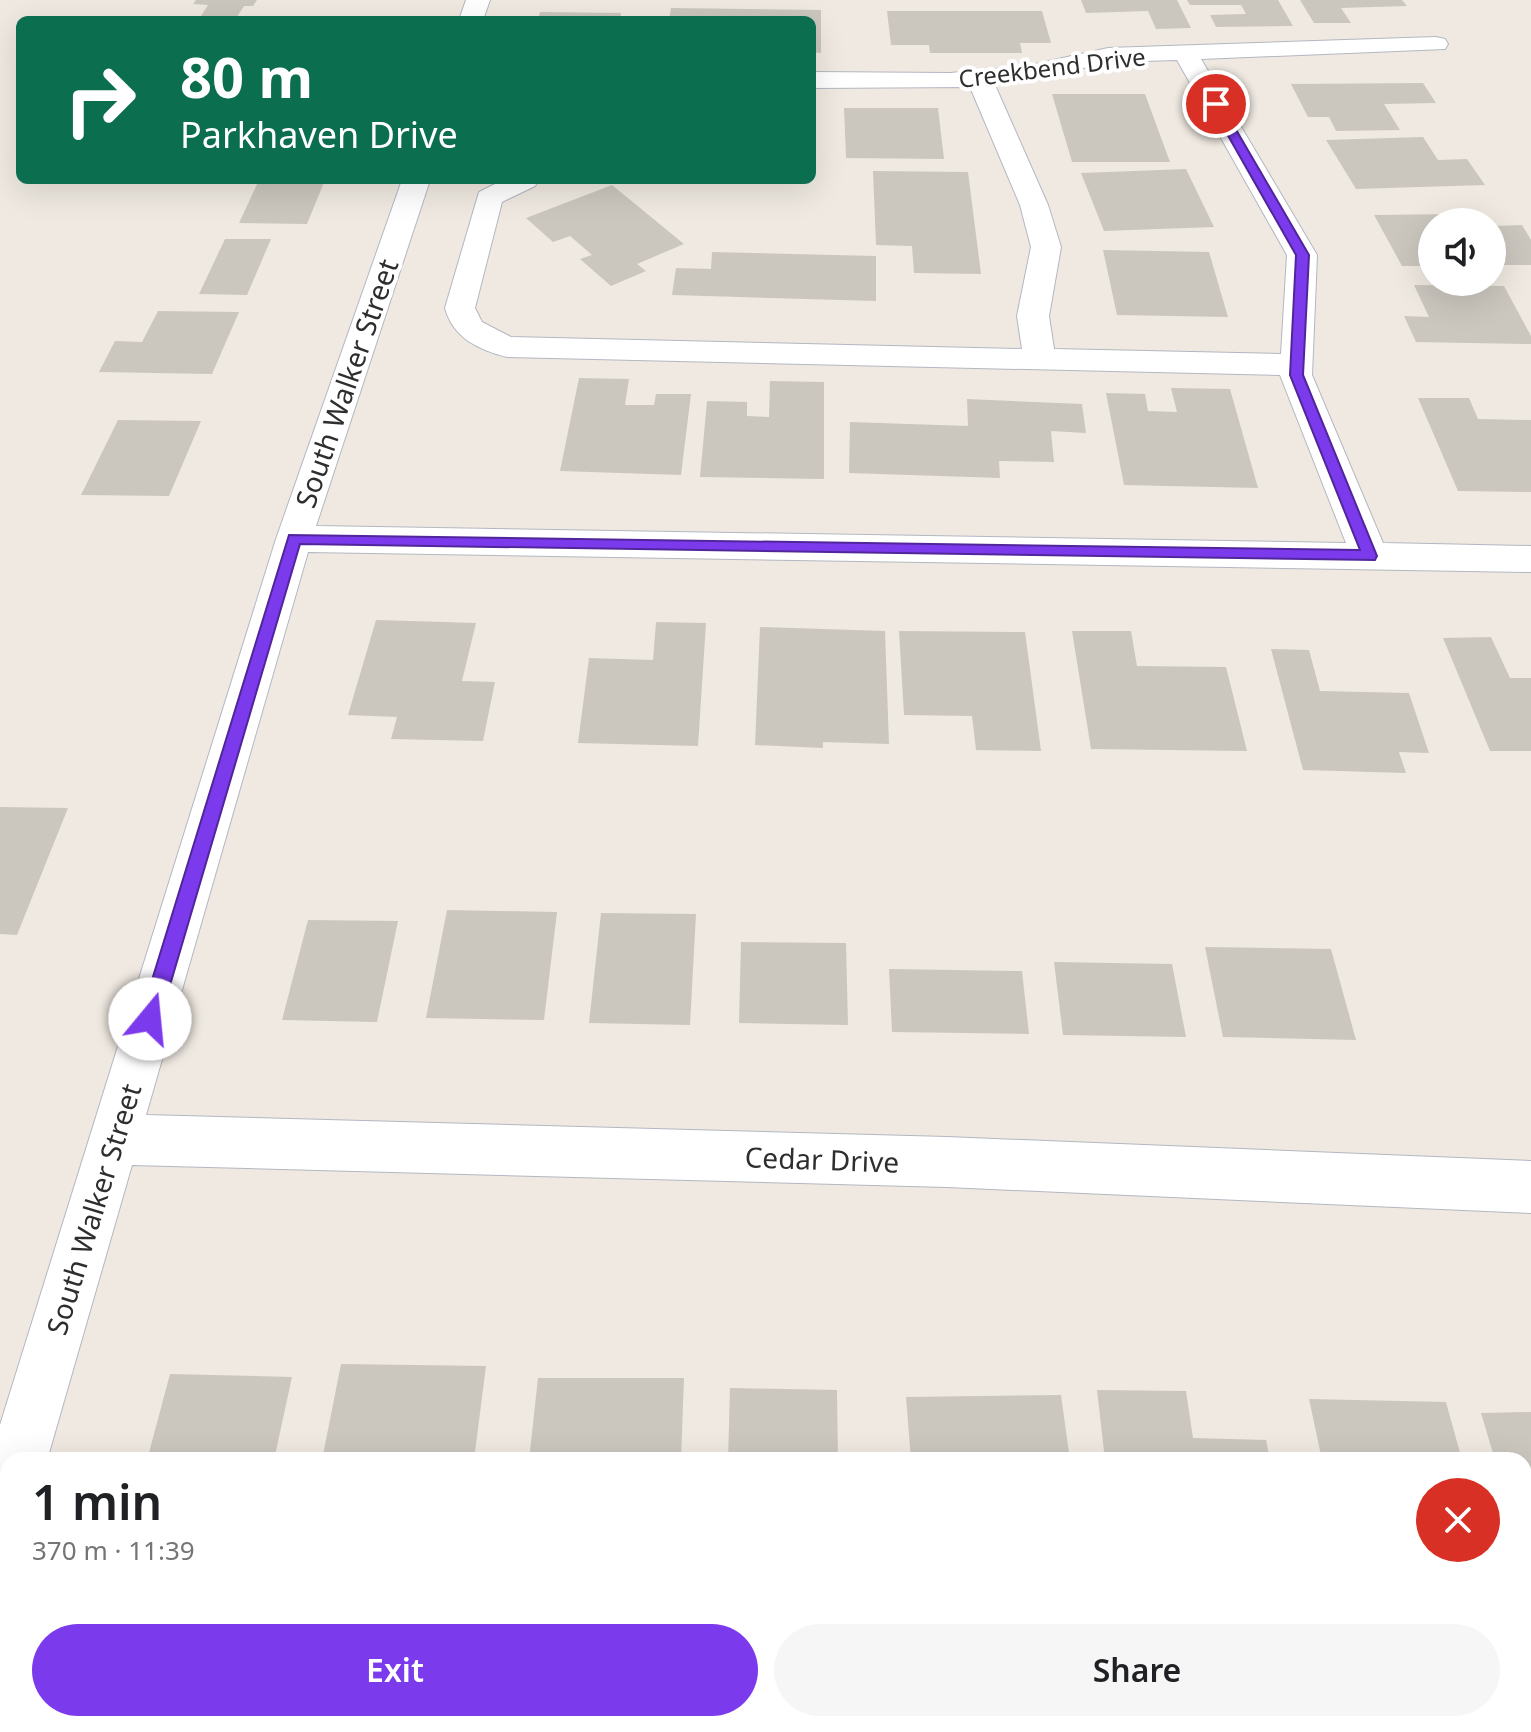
<!DOCTYPE html>
<html lang="en">
<head>
<meta charset="utf-8">
<style>
	body { margin:0; font-family:"Noto Sans",sans-serif; background:#f6f6f6; color:#202124; height:100vh; display:flex; flex-direction:column; font-size:30px; white-space:nowrap }
	* { box-sizing:border-box; margin:0 }
	p { font-size:26px; color:#757577 }
	.icon { flex:none; width:44px; height:44px; fill:none; stroke:currentColor; stroke-width:2; stroke-linecap:round; stroke-linejoin:round }
	.map { position:relative; flex:1; overflow:hidden }
	.panel { position:absolute; left:0px; top:1452px; width:1532px; height:280px; display:flex; flex-direction:column; background:#fff; border-radius:24px 24px 0 0; box-shadow:0 8px 32px #0002 }
	.panel>* { flex:none }
	.guide { position:absolute; left:16px; top:16px; width:800px; height:168px; border-radius:12px; box-shadow:0 8px 32px #0002; background:#0b6e4f; color:#fff; overflow:hidden }
	.fabs { position:absolute; left:1418px; top:208px; display:grid; gap:16px }
	.fabs a { display:grid; place-items:center; width:88px; height:88px; border-radius:50%; background:#fff; box-shadow:0 8px 32px #0002; font-size:40px }
	.pin { position:absolute; display:grid; place-items:center; width:68px; height:68px; color:#fff; margin:-34px; border:4px solid #fff; border-radius:50%; box-shadow:0 2px 8px #0007 }
	.me { position:absolute; width:88px; margin:-44px; rotate:17deg; stroke-linejoin:round; filter:drop-shadow(0 0 6px #0008) }
	.turn { display:flex; align-items:center; gap:28px; height:168px; padding:0 32px; font-size:36px }
	.turn .icon { width:104px; height:104px; stroke-width:2.5 }
	.turn b { display:block; font-size:56px; line-height:68px }
	.round { display:grid; place-items:center; flex:none; width:84px; height:84px; border-radius:42px; background:#f6f6f6 }
	.summary { display:flex; align-items:center; justify-content:space-between; height:136px; padding:0 32px }
	h1 { font-size:48px; font-weight:600; line-height:60px }
	.primary-button { display:flex; gap:16px; margin-top:auto; padding:16px 32px }
	.primary-button a { flex:1; height:92px; border-radius:48px; background:#7c3aed; color:#fff; font-size:32px; font-weight:600; line-height:92px; text-align:center }
	.primary-button a+a { background:#f6f6f6; color:#202124 }
	.map>svg:first-child { display:block }
	.building { fill:#cbc7bf }
	.lines { fill:none; stroke-linecap:round; stroke-linejoin:round }
	.minor-casing { stroke:#b4b7c1; stroke-width:2 }
	.minor { fill:#fff; fill-rule:evenodd }
	.route { fill:#7c3aed; stroke:#51269a; stroke-width:2 }
	.labels { text-anchor:middle; dominant-baseline:central; stroke-width:8; stroke-linejoin:round; paint-order:stroke }
	.far-street-label { font-size:24px; fill:#2e2e2e; stroke:#fff }
	.street-label { font-size:28px; fill:#2e2e2e; stroke:#fff }
</style>
</head>
<body>
<div class="map">
<svg width="1531" height="1732" viewBox="0 0 1531 1732">
	<rect width="100%" height="100%" fill="#efe9e1"/>
	<path class="building" d="M196,0h61l-4,6h-9l-7,11 -36,-1 7,-11 -15,-1z
		M1081,0h96l14,28 -35,1 -8,-18 -62,2z
		M1187,0h91l15,26 -77,1 -6,-12 36,-1 -5,-9h-51z
		M1300,0h102l5,6 -66,2 10,15h-37z
		M671,8l150,2v43l-9,-1v-32h-143z
		M887,11h155l9,32h-31l2,10h-92l-1,-8h-38z
		M540,12l81,1 -1,7h-82z
		M1423,83l13,20 -52,1 16,26 -64,1 -7,-14h-21l-17,-33z
		M1052,94h93l25,68h-98z
		M844,108h94l6,51 -98,-1z
		M1423,137l15,23 29,-1 18,26 -129,4 -30,-49z
		M1186,169l28,58 -110,4 -23,-58z
		M873,171l95,1 13,102 -67,-1 -2,-27 -36,-1z
		M259,180h66l-18,44 -68,-1z
		M612,185l72,59 -47,20 9,7 -35,15 -31,-27 12,-4 -22,-19 -17,6 -27,-24z
		M1458,214l5,8h-31v44h-30l-28,-51z
		M1522,225l9,15v25h-39v-39z
		M225,239h46l-24,56 -48,-1z
		M1103,250l106,2 19,65 -111,-2z
		M712,252l164,4v45l-204,-6 4,-27 35,1z
		M1414,285l90,1 27,50v8l-115,-2 -12,-26 25,1z
		M158,311l81,1 -27,62 -113,-2 16,-31 27,1z
		M579,378l50,1 -4,26h29l2,-11h35l-10,81 -121,-4z
		M770,381l54,1v97l-124,-2 7,-76 40,1v14l22,1z
		M1171,388l59,1 28,99 -134,-3 -18,-92 39,1 3,17 29,1z
		M1418,398h51l9,21 53,1v72l-73,-1z
		M967,399l115,5 4,29 -35,-2 3,31 -55,-1 1,17 -151,-5 1,-51 118,4z
		M118,420l83,1 -32,75 -88,-1z
		M376,620l100,3 -14,58 33,1 -12,59 -92,-2 6,-22 -49,-2z
		M656,622l50,1 -8,123 -120,-3 11,-85 64,2z
		M760,627l125,4 4,113 -66,-2v6l-68,-3z
		M899,631l126,1 16,119 -65,-1 -4,-34 -68,-1z
		M1072,631h59l6,35 89,1 21,84 -156,-2z
		M1491,637l19,41h21v73h-41l-47,-113z
		M1271,649l38,1 11,41 89,2 20,60 -30,-1 7,21 -103,-3z
		M0,807l68,1 -51,127 -17,-1z
		M447,910l110,2 -13,108 -118,-2z
		M601,913l95,1 -6,111 -101,-2z
		M308,920l90,1 -21,101 -95,-2z
		M741,942l105,1 2,82 -109,-2z
		M1205,947l126,2 25,91 -133,-3z
		M1054,962l118,2 14,73 -123,-2z
		M889,969l133,2 7,63 -137,-2z
		M341,1364l145,2 -12,94h-152z
		M170,1374l122,3 -18,83h-127z
		M538,1378h146l-3,82h-152z
		M730,1388l107,2 1,70h-110z
		M1097,1390l89,1 7,47 73,2 4,20h-165z
		M1061,1395l9,65h-159l-5,-63z
		M1309,1399l137,3 16,58h-140z
		M1531,1412v143h-7v-95h-29l-14,-47z"/>
	<g class="lines">
		<g class="minor-casing">
			<path id="minor" d="M466,0h24l-7,20h-24z
				M1436,37l9,2 3,5 -3,5 -244,10 116,196 -5,120 71,168 148,3v26l-1223,-20 -162,563 801,22 584,24v52l-584,-26 -815,-22 -85,295h-39v86l-8,4v-125l276,-886 126,-359h28l-114,346 1030,17 -66,-168 -773,-18c-28,-7 -54,-19 -62,-49l34,-116 24,-12h36l-4,6 -33,16 -27,106 7,14 29,15 511,12 -5,-33 14,-69 -11,-42 -50,-118 -158,1v-16l138,1 76,-7 82,-18zM1177,60l110,195 -6,99 -227,-5 -5,-33 12,-69 -13,-42 -53,-120 31,-3 82,-20z"/>
		</g>
		<use href="#minor" class="minor"/>
	</g>
	<path class="route" d="M1216,101l5,3 88,151 -6,120 74,181 -2,4 -1075,-16 -140,475 -3,6 -7,3 -7,-3 -3,-6 149,-484 1071,15 -70,-175 6,-120 -86,-151z"/>
	<g class="labels">
		<g class="far-street-label">
			<text transform="translate(1052 67) rotate(-7)">Creekbend Drive</text>
		</g>
		<g class="street-label">
			<text transform="translate(346 383) rotate(-71)">South Walker Street</text>
			<text transform="translate(822 1159) rotate(2)">Cedar Drive</text>
			<text transform="translate(93 1209) rotate(-73)">South Walker Street</text>
		</g>
	</g>
</svg>
<div class="fabs">
<a><svg class="icon" aria-label="sound" viewBox="0 0 24 24"><path d="M4 9h4l5-4v14l-5-4H4zM17 9q2 3 0 6"/></svg></a>
</div>
<div class="pin" style="left:1216px;top:104px;background:#d93025"><svg class="icon" aria-label="arrive" viewBox="0 0 24 24"><path d="M6 21V4h12l-3 4 3 4H6"/></svg></div>
<svg class="me" style="left:150px;top:1019px" viewBox="-20 -20 40 40"><circle r="19" fill="#fff"/><path d="M0-13L10 11 0 6-10 11z" fill="#7c3aed"/></svg>
<div class="guide">
<div class="turn"><svg class="icon" aria-label="right" viewBox="0 0 24 24"><path d="M7 20v-9h11M14 6l5 5-5 5"/></svg><div><b>80 m</b>Parkhaven Drive</div></div>
</div>
<section class="panel">
<div class="summary"><div><h1>1 min</h1><p>370 m · 11:39</p></div><a class="round" style="background:#d93025;color:#fff"><svg class="icon" aria-label="close" viewBox="0 0 24 24"><path d="M6 6l12 12M18 6L6 18"/></svg></a></div>
<div class="primary-button"><a>Exit</a><a>Share</a></div>
</section>
</div>
</body>
</html>
